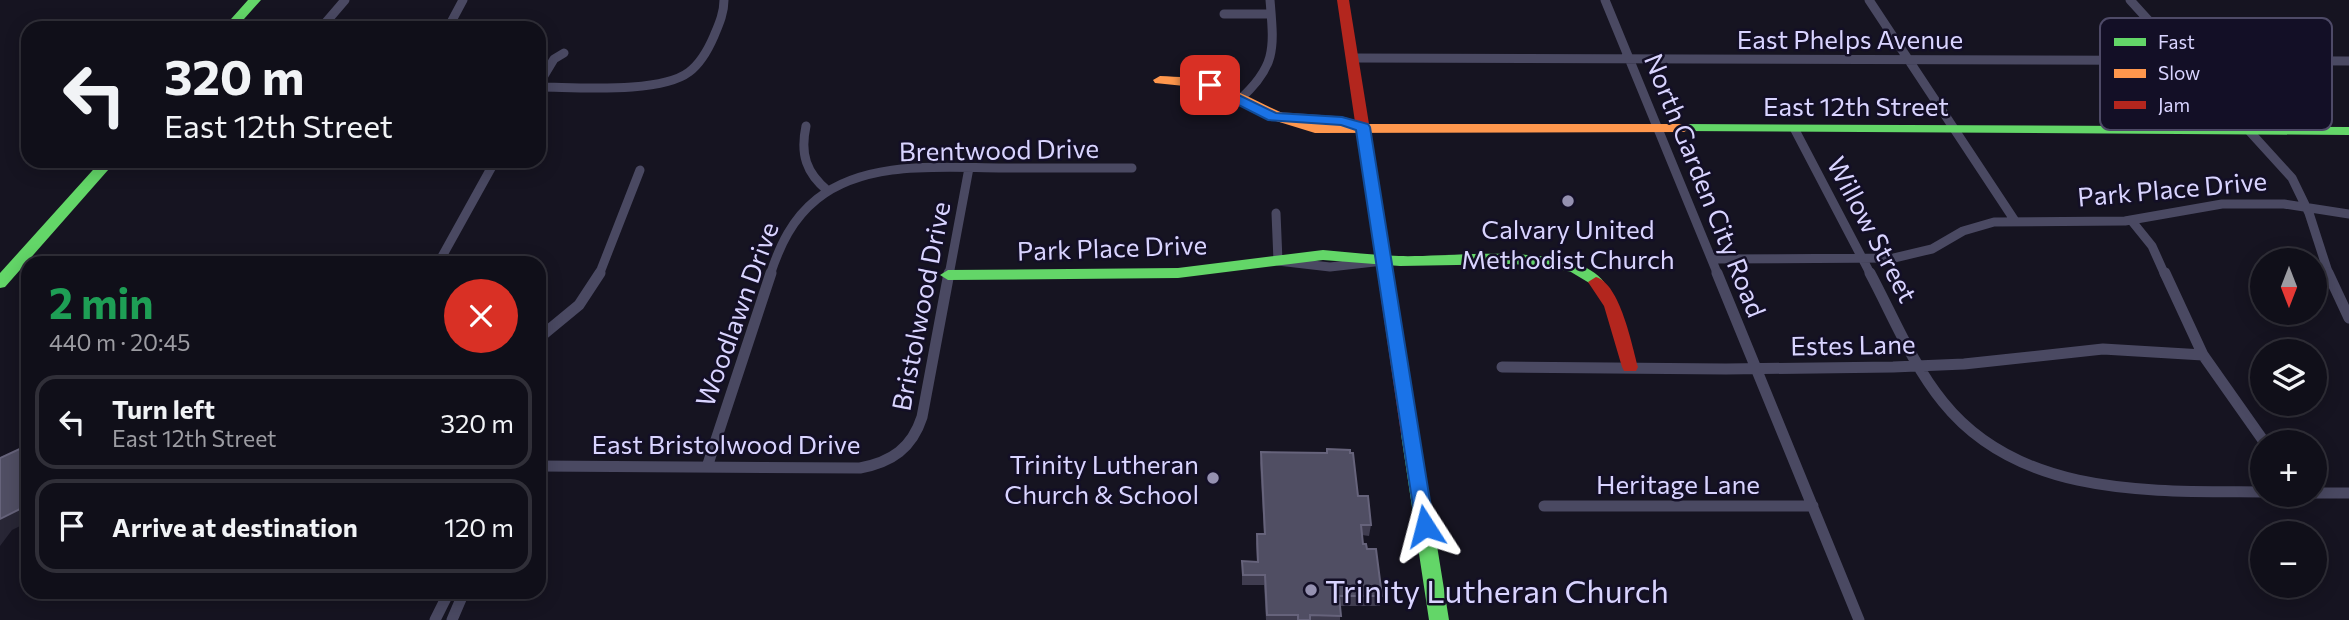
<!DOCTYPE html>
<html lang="en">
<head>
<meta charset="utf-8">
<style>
	body { margin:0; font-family:Commissioner,sans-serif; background:#191822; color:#f1f3f6; height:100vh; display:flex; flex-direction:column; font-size:26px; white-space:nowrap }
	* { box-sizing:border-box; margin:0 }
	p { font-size:23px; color:#9c9ca2 }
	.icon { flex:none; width:38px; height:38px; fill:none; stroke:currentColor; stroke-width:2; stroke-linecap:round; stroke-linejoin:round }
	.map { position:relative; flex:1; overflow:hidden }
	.sheet { position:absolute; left:21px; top:256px; width:525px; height:343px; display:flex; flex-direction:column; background:#100f19; border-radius:21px; box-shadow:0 4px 18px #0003,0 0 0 2px #302f38 }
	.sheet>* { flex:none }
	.hud { position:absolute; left:21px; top:21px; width:525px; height:147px; border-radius:21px; box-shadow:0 4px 18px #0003,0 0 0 2px #302f38; background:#100f19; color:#f1f3f6; overflow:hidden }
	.needle { width:46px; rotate:180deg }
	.controls { position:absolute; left:2250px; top:248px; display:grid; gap:14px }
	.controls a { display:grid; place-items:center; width:77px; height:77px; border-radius:50%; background:#100f19; box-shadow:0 4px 18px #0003,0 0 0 2px #302f38; font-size:35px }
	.pin { position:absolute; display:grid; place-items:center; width:60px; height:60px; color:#fff; margin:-30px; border-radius:14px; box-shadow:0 4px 10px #0006 }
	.me { position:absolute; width:77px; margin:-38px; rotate:351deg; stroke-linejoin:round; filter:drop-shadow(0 0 5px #0008) }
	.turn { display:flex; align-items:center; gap:24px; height:147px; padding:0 28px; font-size:32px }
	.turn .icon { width:91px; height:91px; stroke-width:2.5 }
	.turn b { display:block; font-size:49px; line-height:60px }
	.round { display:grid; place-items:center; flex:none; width:74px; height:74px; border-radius:37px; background:#191822 }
	.head { display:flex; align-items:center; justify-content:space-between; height:119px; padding:0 28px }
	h1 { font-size:42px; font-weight:700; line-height:52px; color:#1e9e55 }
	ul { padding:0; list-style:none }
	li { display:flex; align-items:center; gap:21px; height:94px; margin:0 14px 10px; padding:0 14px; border:4px solid #302f38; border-radius:21px }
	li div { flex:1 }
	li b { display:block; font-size:26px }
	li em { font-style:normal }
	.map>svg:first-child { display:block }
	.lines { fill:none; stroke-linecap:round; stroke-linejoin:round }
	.street-far1 { stroke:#4a4962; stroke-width:9 }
	.street { stroke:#4a4962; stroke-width:11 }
	.fast { fill:#63d668; fill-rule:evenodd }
	.slow { fill:#ff974d; fill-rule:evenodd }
	.jam { fill:#b3261e; fill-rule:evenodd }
	.wall { fill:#403d50 }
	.shaded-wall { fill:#282635 }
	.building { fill:#504e63; stroke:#66637b; stroke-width:2 }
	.route { fill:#1a73e8; stroke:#114b97; stroke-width:2 }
	.poi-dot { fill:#9591b1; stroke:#130f26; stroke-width:2.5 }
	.labels { text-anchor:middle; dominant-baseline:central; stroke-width:5; stroke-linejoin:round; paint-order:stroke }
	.street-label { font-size:26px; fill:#d9d4ff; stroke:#130f26 }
	.poi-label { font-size:26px; fill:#d9d4ff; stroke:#130f26 }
	.near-poi-label { font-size:32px; fill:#d9d4ff; stroke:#130f26; text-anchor:start }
	.key { fill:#130f26; stroke:#4e4a67; stroke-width:2 }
	.key-label { font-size:19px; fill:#d9d4ff }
</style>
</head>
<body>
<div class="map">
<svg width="2349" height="620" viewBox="0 0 2349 620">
	<rect width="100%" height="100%" fill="#161421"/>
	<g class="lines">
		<path class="street-far1" d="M1605,0l113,275
			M1869,0l146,221
			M2130,0l162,178 17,35 20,62
			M1224,14h47
			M321,28l24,-28
			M448,28l15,-28
			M1352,58l997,3
			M539,84l15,-25 10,-6
			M539,87c37,0 121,7 150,-15 12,-9 19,-22 25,-36 5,-12 10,-23 10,-36
			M1239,100c38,-34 35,-52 31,-100
			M1273,116l69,5 21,6
			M806,126c-6,28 0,47 22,65
			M1795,130l76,145
			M1276,213l2,48 52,6 53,-6
			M2131,220l21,26 13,29
			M1712,259l182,-1 38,-9 31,-18 31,-9 131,-1 97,-17h62l65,10
			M439,262l56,-101
			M599,275l41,-105
			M770,275c10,-30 22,-56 47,-76 50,-40 127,-31 187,-31 42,0 85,0 128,0
			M949,275l20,-107"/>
		<path class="street" d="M1717,273l142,347
			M1870,273c23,43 42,91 73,129 77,96 209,89 320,90
			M2165,273l38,82 62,88
			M2328,273l21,45
			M539,338l40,-33 21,-32
			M1502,367l224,2 167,-2 71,-3 139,-15 100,6
			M539,466l321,2c32,-6 52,-20 62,-51l27,-144
			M707,467l64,-194
			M2315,493h34
			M1544,506h269
			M435,620l14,-28
			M452,620l12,-28"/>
		<path class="fast" d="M248,0h13l-25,28h-13z
			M1684,124l665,3v8l-670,-4 -2,-3 2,-3z
			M101,161h15l-111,126 -5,1v-15z
			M1323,250c25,2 51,5 76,6 48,2 175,-16 205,26l-8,5 -25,-15 -16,-4 -42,-4 -113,2 -77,-6 -145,18 -230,2 -8,-5 8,-5 230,-2z
			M1410,427l6,2 3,5 30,186h-20l-28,-186 3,-5z"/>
		<path class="slow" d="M1160,76c18,1 37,1 54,6 35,12 65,34 101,42h369l7,4 -7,4 -369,1 -39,-12 -72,-33 -49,-5 -2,-3z"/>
		<path class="jam" d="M1337,0h12l70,434 -3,5 -6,2 -6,-2 -3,-5z
			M1596,277c24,7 36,68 42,90l-2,4h-12l-2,-4 -18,-61 -16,-24z"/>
	</g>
	<path class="wall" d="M1327,449l31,47 13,29 -2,11 -7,-1 1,9 4,5 15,47 -2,10h-40v14h-74l-2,-35h-22v-24l15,1 -1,-18 1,-10h7l-4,-71 1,-11 65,1z"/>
	<path class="shaded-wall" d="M28,505v17l-16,8 -12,16v-27z"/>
	<path class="building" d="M28,445v60l-28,14v-61z
		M1327,449l23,1v3h3l5,43h10l3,29h-10l2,19h3l1,5h9l6,47h-43l2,20 -31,-1v5h-12v-5h-31l-2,-40h-22l-1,-14 16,1 -1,-28h8l-4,-82 66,1z"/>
	<path class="route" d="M1210,81l66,32 66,4 26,7 2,3 64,399 -2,5 -7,2 -7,-2 -2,-5 -60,-396 -15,-5 -73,-5 -63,-32v-6z"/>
	<g class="poi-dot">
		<circle cx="1568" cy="201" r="7"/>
		<circle cx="1213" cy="478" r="7"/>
		<circle cx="1311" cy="590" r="7"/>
	</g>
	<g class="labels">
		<g class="street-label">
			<text x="1850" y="38">East Phelps Avenue</text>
			<text x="1856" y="105">East 12th Street</text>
			<text transform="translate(999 149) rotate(-1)">Brentwood Drive</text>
			<text transform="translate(1706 185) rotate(68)">North Garden City Road</text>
			<text transform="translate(2172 188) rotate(-5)">Park Place Drive</text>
			<text transform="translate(1873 229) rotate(62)">Willow Street</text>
			<text transform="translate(1112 247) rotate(-2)">Park Place Drive</text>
			<text transform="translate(920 306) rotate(-79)">Bristolwood Drive</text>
			<text transform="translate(736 314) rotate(-70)">Woodlawn Drive</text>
			<text transform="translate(1853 344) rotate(-1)">Estes Lane</text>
			<text x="726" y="443">East Bristolwood Drive</text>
			<text x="1678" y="483">Heritage Lane</text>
		</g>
		<g class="poi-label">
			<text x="1568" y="228">Calvary United<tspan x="1568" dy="30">Methodist Church</tspan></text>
			<text x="1199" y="463" text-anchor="end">Trinity Lutheran<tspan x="1199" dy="30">Church &amp; School</tspan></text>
		</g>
		<g class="near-poi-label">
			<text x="1325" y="590">Trinity Lutheran Church</text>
		</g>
	</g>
	<rect x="2100" y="18" width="232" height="112" rx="10" class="key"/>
	<rect x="2114" y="38" width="32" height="8" fill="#63d668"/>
	<rect x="2114" y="69" width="32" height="9" fill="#ff974d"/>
	<rect x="2114" y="101" width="32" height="8" fill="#b3261e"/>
	<g class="key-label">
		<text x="2158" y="49">Fast</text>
		<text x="2158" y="80">Slow</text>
		<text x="2158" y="112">Jam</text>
	</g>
</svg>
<div class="controls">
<a><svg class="needle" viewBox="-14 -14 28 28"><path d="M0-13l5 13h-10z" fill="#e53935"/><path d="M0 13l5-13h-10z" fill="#9c9ca2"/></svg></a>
<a><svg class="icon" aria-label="layers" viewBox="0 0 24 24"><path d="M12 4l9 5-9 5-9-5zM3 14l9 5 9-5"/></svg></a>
<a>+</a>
<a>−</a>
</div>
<div class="pin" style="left:1210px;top:85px;background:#d93025"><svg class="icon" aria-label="arrive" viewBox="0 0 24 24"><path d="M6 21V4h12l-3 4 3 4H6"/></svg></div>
<svg class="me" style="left:1425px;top:526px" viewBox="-20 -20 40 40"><path d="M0-17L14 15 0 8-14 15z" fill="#1a73e8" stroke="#fff" stroke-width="4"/></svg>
<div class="hud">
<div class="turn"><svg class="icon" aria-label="left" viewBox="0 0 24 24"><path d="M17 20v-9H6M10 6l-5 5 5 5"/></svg><div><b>320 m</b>East 12th Street</div></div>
</div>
<section class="sheet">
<div class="head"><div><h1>2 min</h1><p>440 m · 20:45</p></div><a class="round" style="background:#d93025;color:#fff"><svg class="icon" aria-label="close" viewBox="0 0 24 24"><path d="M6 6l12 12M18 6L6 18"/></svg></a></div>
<ul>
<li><svg class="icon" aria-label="left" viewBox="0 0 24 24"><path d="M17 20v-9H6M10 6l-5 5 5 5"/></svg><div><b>Turn left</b><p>East 12th Street</p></div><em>320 m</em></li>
<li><svg class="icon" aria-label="arrive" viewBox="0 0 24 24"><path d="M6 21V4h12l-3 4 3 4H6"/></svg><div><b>Arrive at destination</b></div><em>120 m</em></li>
</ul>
</section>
</div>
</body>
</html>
